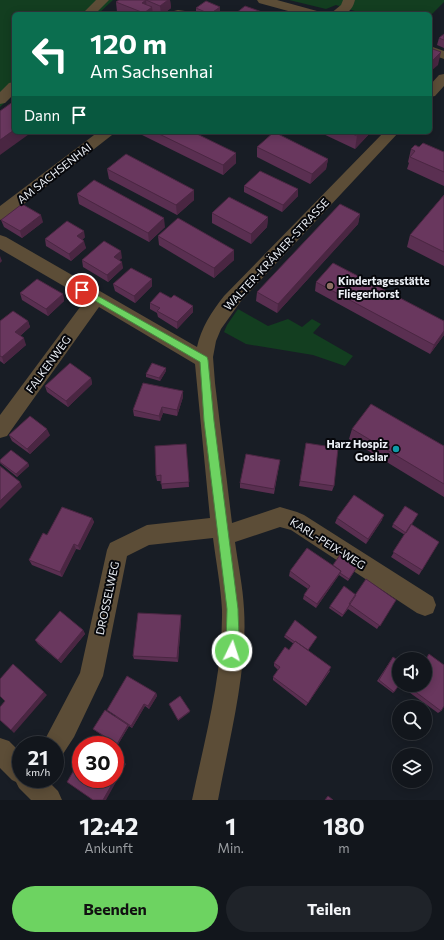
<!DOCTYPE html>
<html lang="de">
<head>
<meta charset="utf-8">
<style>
	body { margin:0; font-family:Commissioner,sans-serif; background:#1f2329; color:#f1f3f6; height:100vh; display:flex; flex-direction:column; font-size:15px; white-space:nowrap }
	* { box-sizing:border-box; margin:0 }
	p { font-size:13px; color:#9c9fa3 }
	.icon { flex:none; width:22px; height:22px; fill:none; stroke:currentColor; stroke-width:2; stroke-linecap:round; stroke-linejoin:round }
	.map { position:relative; height:800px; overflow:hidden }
	.side { display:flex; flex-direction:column; background:#12161c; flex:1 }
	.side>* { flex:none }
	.top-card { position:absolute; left:12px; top:12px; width:420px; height:122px; border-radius:6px; box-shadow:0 2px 10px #0003,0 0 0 1px #31353b; background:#0b6e4f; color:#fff; overflow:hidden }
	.buttons { position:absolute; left:392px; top:652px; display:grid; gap:8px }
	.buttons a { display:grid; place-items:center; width:40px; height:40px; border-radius:50%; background:#12161c; box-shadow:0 2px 10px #0003,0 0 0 1px #31353b; font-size:20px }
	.speed { position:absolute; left:12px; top:736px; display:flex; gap:8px; font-size:20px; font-weight:700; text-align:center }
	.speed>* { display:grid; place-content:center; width:52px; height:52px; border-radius:50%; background:#12161c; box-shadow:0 2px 10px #0003,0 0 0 1px #31353b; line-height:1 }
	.speed small { font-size:10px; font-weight:400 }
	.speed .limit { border:6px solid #d22; background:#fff; color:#111 }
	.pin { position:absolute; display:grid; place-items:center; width:34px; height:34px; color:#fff; margin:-17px; border:2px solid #fff; border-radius:50%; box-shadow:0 1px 4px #0007 }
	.me { position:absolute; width:44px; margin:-22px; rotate:4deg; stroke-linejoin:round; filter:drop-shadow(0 0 3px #0008) }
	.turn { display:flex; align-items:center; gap:14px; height:84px; padding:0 12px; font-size:18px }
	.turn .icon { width:52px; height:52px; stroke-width:2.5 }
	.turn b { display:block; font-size:28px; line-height:34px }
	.then { display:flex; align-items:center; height:38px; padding:0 12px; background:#0003; gap:8px; font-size:15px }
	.eta { display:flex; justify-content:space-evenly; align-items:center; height:68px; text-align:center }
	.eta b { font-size:24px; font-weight:700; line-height:28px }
	.action { display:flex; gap:8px; margin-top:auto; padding:8px 12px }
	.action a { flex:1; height:46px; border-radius:24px; background:#6dd361; color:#111; font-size:16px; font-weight:700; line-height:46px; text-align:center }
	.action a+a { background:#1f2329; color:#f1f3f6 }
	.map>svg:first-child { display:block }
	.green { fill:#133e20 }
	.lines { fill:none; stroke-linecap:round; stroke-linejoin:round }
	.street { fill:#5c4d37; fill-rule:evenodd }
	.wall { fill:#5a2f51 }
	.shaded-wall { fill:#4a2642 }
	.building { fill:#69375e; stroke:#4a2642 }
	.route { fill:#6dd361; stroke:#47893f }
	.education-dot { fill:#8d6e63; stroke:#06070b; stroke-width:1.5 }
	.culture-dot { fill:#0f9aa8; stroke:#06070b; stroke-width:1.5 }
	.labels { text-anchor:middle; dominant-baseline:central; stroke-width:4; stroke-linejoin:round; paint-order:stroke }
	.street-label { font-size:11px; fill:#ecf0f6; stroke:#06070b }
	.poi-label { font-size:11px; font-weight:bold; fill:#ecf0f6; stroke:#06070b; text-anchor:start }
</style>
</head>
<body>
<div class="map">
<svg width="444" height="800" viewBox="0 0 444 800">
	<rect width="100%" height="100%" fill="#181d25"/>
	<path class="green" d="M0,0h113l-15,14h-84v80l-14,13z
		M289,0h155v2l-14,14v-2h-66l-28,-9 -10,4z
		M238,309l30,17 20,-7 14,8 10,-8 9,5 -8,9 40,23 -8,10 -32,-11 -67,-11 -22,-12 3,-7z"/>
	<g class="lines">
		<path class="street" d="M96,0h13l-14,14h-13z
			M257,0h20l40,11 2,3h-20l-40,-11z
			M343,0h12c-4,15 -11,14 -25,14l11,-9z
			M178,10l7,1 2,3h-15l2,-3z
			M430,46l14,5v8l-14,-5z
			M444,74v12l-9,10 -5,1v-12l9,-10z
			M14,82v12l-9,9 -5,1v-12l9,-9z
			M98,132h16l-2,3 -106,83 -6,2v-14z
			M384,132h15l-158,169 -20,28 -5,12 -3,16 2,26 17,140 48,-16 17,5 7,3 129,82 3,8 -3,8 -8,3 -8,-3 -126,-83 -11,-3 -45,15c3,22 8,45 9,67 4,61 -15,131 -26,191h-26c13,-62 31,-126 30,-190 -1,-23 -6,-48 -9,-72l-64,7 -22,11 -24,120 -29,61 -11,17 -8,3v-12h-13l38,-72 27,-123 3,-7 37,-18 63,-7 -15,-154 -96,-57 -92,129 -7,2v-23l86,-116 -86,-50v-14l6,2 191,110c4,-19 15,-36 27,-51z
			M0,738l9,3 12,12v26h25l12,12 4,9h-31l-12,-12 -3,-6 -4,-2 -12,-12z"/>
	</g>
	<path class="wall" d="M119,0h51l1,8 -8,6h-7l-3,-1v1h-31l-5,-2 -1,-10z
		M196,8l24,6h-24z
		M444,34v14l-7,-3 2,-7z
		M136,132h57l43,31 -13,12z
		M319,132h52l-16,17z
		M257,147l71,12 -2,10 -16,15 -53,-27z
		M419,147l25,5v34l-37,-17 2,-6 -1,-1 3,-13z
		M107,169l87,21v10l-17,15 -68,-36z
		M244,186l54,3v7l-16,16 -38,-20z
		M77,194l88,33 -16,15 -70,-38z
		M444,195v71l-37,-19 3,-12z
		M212,213l56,4 -1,10 -16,17 -39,-21z
		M360,214l-2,10 -81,89 -21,-12 1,-9z
		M1,220l42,2 -21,16 -18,-11z
		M158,236l76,14v10l-20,18 -55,-33z
		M85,237l-3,3 4,8 -15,13 -25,-15 -1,-7z
		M122,258l-3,2 4,8 -15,14 -25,-15 -1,-7z
		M316,282l128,39v14l-14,19 -115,-63z
		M113,284l39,2 -17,17 -20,-12z
		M20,293l43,1 1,7 -16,15 -26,-16z
		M150,303l43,9 -16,17 -19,-12 -1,-4 -7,-4z
		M0,321h28l2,6 -10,9 6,9 -22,19 -4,-3z
		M166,371l-6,10 -14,-4v-3z
		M91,378l1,6 -24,23 -21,-15 -2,-6z
		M183,397l-6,19 -14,-3 -3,8 -26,-5 -1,-6z
		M352,429l92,17v51l-95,-58z
		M9,435h41l-20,19 -18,-13z
		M186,444l3,43 -27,2 -1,-8h-4l-1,-5z
		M305,449l29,37 -2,5 -33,-5z
		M0,460l28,3 1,3 -12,11 -17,-14z
		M280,460l-6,34 -34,-6v-5z
		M92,518l2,4 -14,28 -4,-1 -14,28 -30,-12 -3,-5 18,-25z
		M337,518l45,2 -16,24 -31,-21z
		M393,524l18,1 28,17 -20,33 -28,-18 14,-22 -13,-8z
		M333,565l23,4 -8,12 -9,-6 -23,33 -13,-9 1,-4 4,-6 -19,-13 1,-5z
		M356,595l40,5 -19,29 -29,-20 -6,8 -13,-9 1,-2z
		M181,615v4l-3,43 -44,-3 -1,-3z
		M83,630l2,4 -24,29 -23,-19 -3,-4z
		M285,635l32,2 -9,13 22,21 -24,35 -33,-26v-3l5,-7 -4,-4v-3l15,-13 5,-6 -10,-7z
		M429,654l12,57 -3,2 -32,-23 3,-5h16v-26z
		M393,657l1,35 -1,1 -16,-12z
		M156,693l1,3 -8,13 -4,-3 -13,22 -3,-2 -12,20 -24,-17z"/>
	<path class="shaded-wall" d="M146,0l1,10 -5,-7z
		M168,0h2l1,8 -8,6h-2l-1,-8z
		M152,7l1,7h-9v-1z
		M220,7v7h-10z
		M441,52l-3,13 -8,7v-9z
		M14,130v2h18l-32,23v-15z
		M362,132h9l-16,17 2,-13z
		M236,153v10l-13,12v-10z
		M328,159l-2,10 -16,15 2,-10z
		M298,189v7l-16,16 1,-7z
		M194,190v10l-17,15 -1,-10z
		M360,214l-2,10 -81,89 1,-9z
		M41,215l2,7 -21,16 -2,-7z
		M268,217l-1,10 -16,17v-10z
		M164,218l1,9 -16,15 -1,-9z
		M84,231l1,6 -7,6 -1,-7z
		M84,241l2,7 -15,13 -2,-7z
		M234,250v10l-20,18v-10z
		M121,251l1,7 -7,6 -1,-7z
		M0,256l2,5 -2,2z
		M122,262l1,6 -15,14 -1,-7z
		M152,279v7l-17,17 -1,-7z
		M63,294l1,7 -16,15 -2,-7z
		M193,306v6l-16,17v-7z
		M28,321l2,6 -13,11 -2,-6z
		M444,331v4l-14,19 4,-9z
		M24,338l2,7 -22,19 -2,-7z
		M166,368v3l-6,10 -1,-3z
		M91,378l1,6 -24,23 -2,-6z
		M183,391v6l-6,19v-6z
		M162,407l1,6 -3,8 -1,-5z
		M47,429l3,6 -20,19 -3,-5z
		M28,463l1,3 -12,11 -1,-3z
		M20,482l2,5 -22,22v-8z
		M384,515l-2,5 -16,24 2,-5z
		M92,518l2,4 -14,28 -2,-4z
		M74,544l2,5 -14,28 -2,-5z
		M341,571l-2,4 -23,33 1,-4z
		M181,615v4l-3,43 -1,-4z
		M83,630l2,4 -24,29 -3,-3z
		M44,692l3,3 -33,38 -3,-3z
		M156,693l1,3 -8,13 -1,-3z
		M144,704l1,2 -13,22 -1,-2z
		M190,711v1l-12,9v-1z
		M128,725l1,1 -12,20v-2z
		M124,762l2,2 -20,36h-3z"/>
	<path class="building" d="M119,0h49l-8,6 -14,-6 -4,3 10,4 -8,6 -28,-11z
		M206,1l14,6 -10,7 -14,-6z
		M245,6l20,7 -1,1h-29z
		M444,34v6l-5,-2z
		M430,48l11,4 -11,11z
		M14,101v29l-14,10v-29z
		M155,132h38l43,21 -13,12z
		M274,132l54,27 -16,15 -55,-27z
		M348,132h14l-5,4z
		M423,143l21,9v20l-34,-15 5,-6 -4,-2 4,-4 4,2z
		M126,154l68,36 -18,15 -69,-36z
		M260,171l38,18 -15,16 -39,-19z
		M94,180l70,38 -16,15 -71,-39z
		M444,195v57l-34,-17z
		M229,197l39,20 -17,17 -39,-21z
		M22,204l19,11 -21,16 -19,-11z
		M340,204l20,10 -82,90 -21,-12z
		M178,218l56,32 -20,18 -56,-32z
		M67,221l17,10 -7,5 7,5 -15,13 -24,-15z
		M104,241l17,10 -7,6 8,5 -15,13 -25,-15z
		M333,263l111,58v10l-10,14 -118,-63z
		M131,268l21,11 -18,17 -21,-12z
		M37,279l26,15 -17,15 -26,-16z
		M160,292l11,6 3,-3 19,11 -16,16 -20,-11 3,-3 -10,-5z
		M13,311l15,10 -13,11 9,6 -22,19 -2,-1v-35z
		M70,363l21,15 -25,23 -21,-15z
		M152,363l14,5 -7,10 -13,-4z
		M143,383l40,8 -6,19 -15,-3 -3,9 -26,-6z
		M371,404l73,42v38l-92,-55z
		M30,416l17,13 -20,20 -18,-14z
		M306,443l32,5 -4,38 -34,-5z
		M186,444l3,38 -28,2v-9l-5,1 -1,-30z
		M11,450l17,13 -12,11 -16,-12v-2z
		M246,454l34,6 -6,29 -34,-6z
		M0,466l20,16 -20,19z
		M354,495l30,20 -16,24 -31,-21z
		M405,506l13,8 -12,19 -13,-9z
		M62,507l30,11 -14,28 -4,-2 -14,28 -31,-12 14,-27 4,2z
		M411,524l28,18 -17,28 -29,-18z
		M307,548l34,23 -24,33 -13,-9 6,-9 -20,-15z
		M340,555l17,12 -8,12 -9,-6 1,-2 -8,-6z
		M366,579l30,21 -16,26 -31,-22z
		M344,586l12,9 -13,20 -13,-9z
		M60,611l23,19 -25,30 -23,-20z
		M138,613l43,2 -4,43 -44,-2z
		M295,620l22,17 -9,13 -13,-9v1l-10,-7z
		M295,641l36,26 -23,36 -35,-26 7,-10 -6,-4 11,-16 4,3z
		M429,654l15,11v41l-3,5 -32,-24 1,-2h15v-24z
		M393,657l6,4v24l-5,7 -15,-12z
		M13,664l31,28 -33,38 -11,-10v-13l5,-6 -5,-5v-17z
		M127,676l29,17 -8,13 -4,-2 -13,22 -24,-16z
		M180,696l10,15 -12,9 -9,-16z
		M105,710l23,15 -11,19 -24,-15z
		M92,741l7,4h-10z
		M115,756l9,6 -9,17z
		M81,758v21h34l-12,21h-10l-26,-18z
		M328,796l5,4h-8z"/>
	<path class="route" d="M82,287l125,70 1,3 6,61 24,188c0,15 3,33 -2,46l-4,2 -4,-2c-3,-5 -1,-37 -1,-46l-23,-188 -4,-59 -120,-70 -2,-2z"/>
	<circle class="education-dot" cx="330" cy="286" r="4"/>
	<circle class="culture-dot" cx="396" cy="449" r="4"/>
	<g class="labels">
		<g class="street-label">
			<text transform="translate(54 173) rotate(-38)">AM SACHSENHAI</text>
			<text transform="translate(276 254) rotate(-47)">WALTER-KRÄMER-STRASSE</text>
			<text transform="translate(48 364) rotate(-54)">FALKENWEG</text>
			<text transform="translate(328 543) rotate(32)">KARL-PEIX-WEG</text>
			<text transform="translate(107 598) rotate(-78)">DROSSELWEG</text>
		</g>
		<g class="poi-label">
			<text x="338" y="280">Kindertagesstätte<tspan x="338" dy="13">Fliegerhorst</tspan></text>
			<text x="388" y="443" text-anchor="end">Harz Hospiz<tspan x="388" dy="13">Goslar</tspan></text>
		</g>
	</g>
</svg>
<div class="buttons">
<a><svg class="icon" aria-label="sound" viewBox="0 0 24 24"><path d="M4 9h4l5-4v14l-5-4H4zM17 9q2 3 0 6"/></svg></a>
<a><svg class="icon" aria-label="search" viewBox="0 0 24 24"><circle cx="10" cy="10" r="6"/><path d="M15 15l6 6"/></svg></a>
<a><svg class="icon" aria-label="layers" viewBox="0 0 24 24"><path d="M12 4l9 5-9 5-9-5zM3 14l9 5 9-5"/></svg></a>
</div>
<div class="speed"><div>21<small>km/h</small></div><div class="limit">30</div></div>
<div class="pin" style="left:82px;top:290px;background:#d93025"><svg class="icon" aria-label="arrive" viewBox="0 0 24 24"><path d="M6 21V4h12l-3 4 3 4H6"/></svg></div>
<svg class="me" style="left:232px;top:651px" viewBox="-20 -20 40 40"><circle r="17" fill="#6dd361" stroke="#fff" stroke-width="3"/><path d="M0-11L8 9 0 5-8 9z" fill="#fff"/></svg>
<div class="top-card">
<div class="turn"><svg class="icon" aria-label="left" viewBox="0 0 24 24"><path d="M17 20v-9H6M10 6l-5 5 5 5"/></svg><div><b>120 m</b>Am Sachsenhai</div></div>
<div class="then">Dann<svg class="icon" aria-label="arrive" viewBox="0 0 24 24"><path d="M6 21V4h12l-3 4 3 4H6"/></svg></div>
</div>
</div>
<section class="side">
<div class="eta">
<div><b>12:42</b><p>Ankunft</p></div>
<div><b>1</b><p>Min.</p></div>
<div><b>180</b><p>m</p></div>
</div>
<div class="action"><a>Beenden</a><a>Teilen</a></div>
</section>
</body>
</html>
